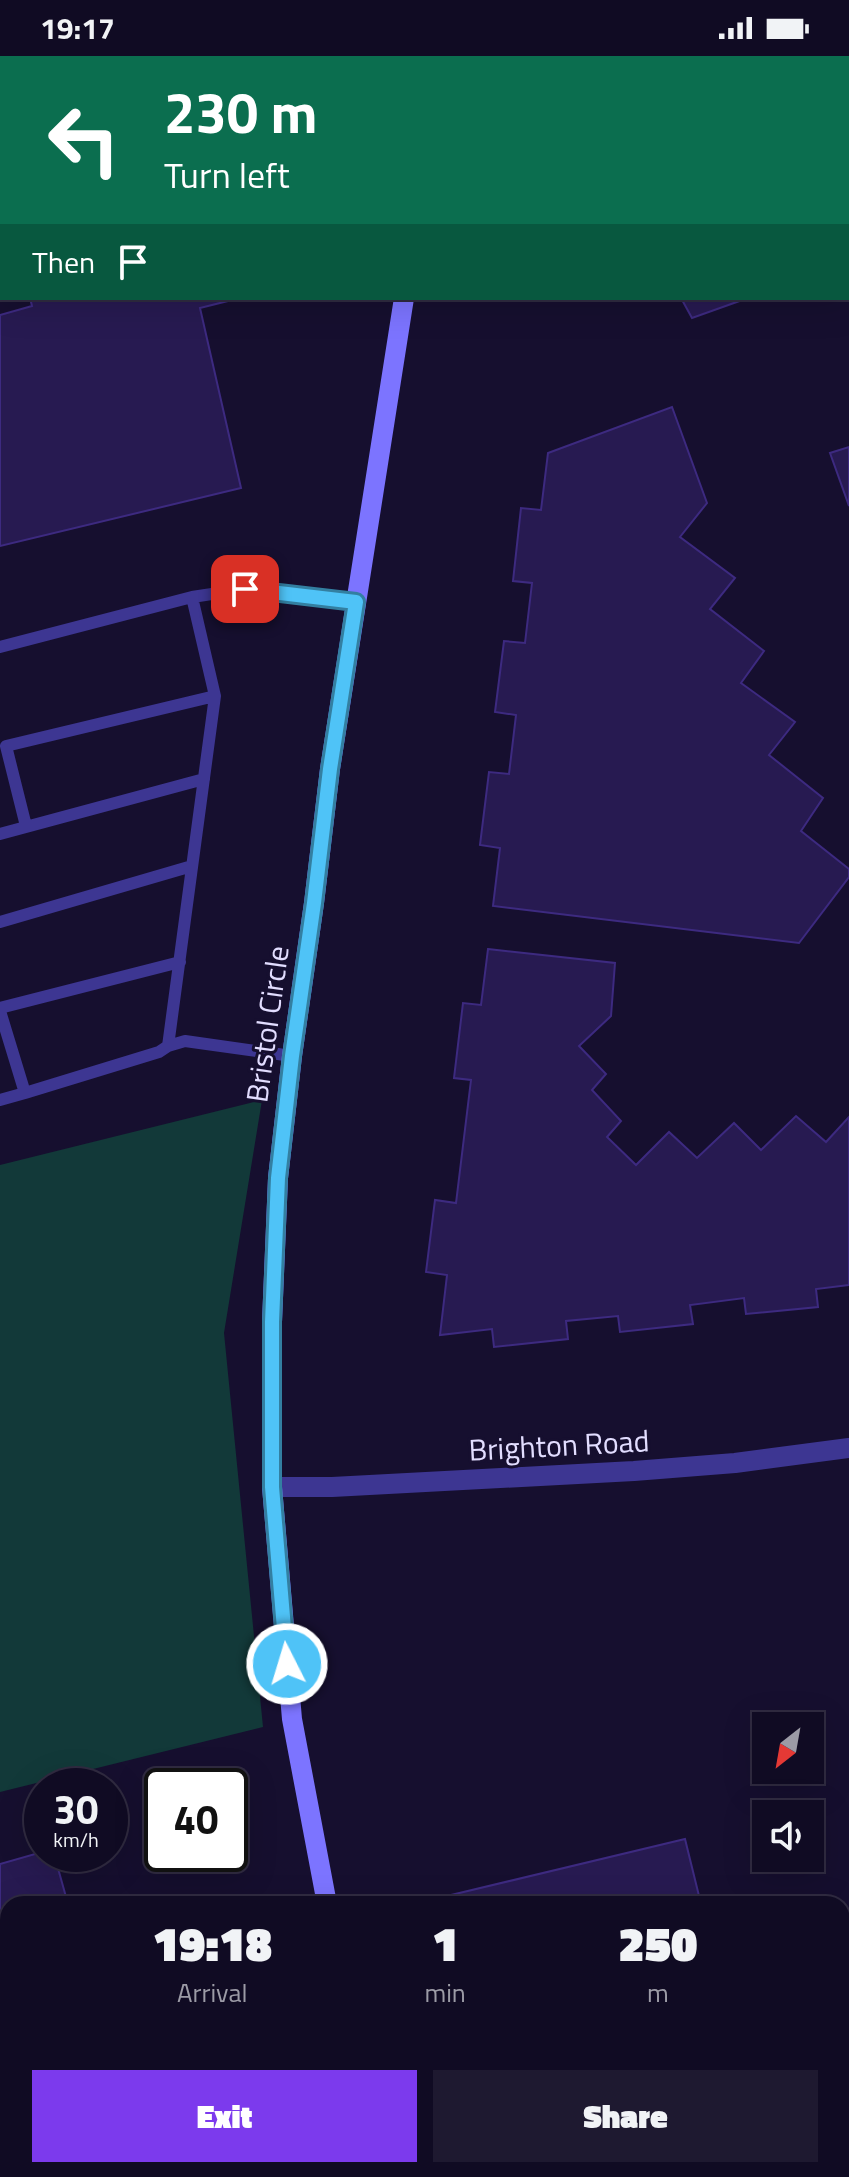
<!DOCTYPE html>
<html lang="en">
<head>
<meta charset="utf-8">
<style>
	body { margin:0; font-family:"Titillium Web",sans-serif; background:#1e1930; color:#f1f3f6; height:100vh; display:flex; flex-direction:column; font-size:30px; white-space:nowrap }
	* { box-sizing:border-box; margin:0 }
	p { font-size:26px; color:#9c9ba6 }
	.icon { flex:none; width:44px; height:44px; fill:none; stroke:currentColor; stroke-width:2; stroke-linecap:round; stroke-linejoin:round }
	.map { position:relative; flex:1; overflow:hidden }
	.drawer { position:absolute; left:0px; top:1840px; width:850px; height:282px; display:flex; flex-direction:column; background:#100b23; border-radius:24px 24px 0 0; box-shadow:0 8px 32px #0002,0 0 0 2px #302b41 }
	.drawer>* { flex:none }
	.top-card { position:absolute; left:0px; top:0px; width:850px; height:244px; box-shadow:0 8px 32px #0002,0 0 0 2px #302b41; background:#0b6e4f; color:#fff; overflow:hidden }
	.needle { width:52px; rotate:211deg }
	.tools { position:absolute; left:752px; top:1656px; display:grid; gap:16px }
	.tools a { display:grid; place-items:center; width:72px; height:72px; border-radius:0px; background:#100b23; box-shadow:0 8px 32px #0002,0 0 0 2px #302b41; font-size:40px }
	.speed { position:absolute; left:24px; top:1712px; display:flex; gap:16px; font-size:40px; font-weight:700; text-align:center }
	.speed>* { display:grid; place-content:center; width:104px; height:104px; border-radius:50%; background:#100b23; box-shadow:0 8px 32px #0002,0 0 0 2px #302b41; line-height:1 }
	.speed small { font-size:20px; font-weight:400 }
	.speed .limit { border:4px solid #111; border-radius:12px; background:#fff; color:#111 }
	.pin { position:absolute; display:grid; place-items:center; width:68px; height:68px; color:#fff; margin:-34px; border-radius:16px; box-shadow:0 4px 12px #0006 }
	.me { position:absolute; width:88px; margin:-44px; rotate:355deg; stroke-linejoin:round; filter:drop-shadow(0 0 6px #0008) }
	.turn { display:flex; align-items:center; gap:28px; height:168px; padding:0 32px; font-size:36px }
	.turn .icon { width:104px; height:104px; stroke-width:2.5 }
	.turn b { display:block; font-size:56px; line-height:68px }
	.then { display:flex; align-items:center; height:76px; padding:0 32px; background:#0003; gap:16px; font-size:30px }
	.eta { display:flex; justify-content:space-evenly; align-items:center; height:136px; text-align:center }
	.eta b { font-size:48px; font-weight:800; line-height:56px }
	.button { display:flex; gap:16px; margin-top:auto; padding:16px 32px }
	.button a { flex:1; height:92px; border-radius:0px; background:#7c3aed; color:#fff; font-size:32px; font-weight:800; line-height:92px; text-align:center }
	.button a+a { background:#1e1930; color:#f1f3f6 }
	.status { display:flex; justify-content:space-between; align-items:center; height:56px; padding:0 40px; background:#100b23; direction:ltr }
	.status svg { height:22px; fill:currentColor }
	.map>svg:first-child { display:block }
	.green { fill:#123939 }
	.building { fill:#271a51; stroke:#3d2a80; stroke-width:2 }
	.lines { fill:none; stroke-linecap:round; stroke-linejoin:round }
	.lane { stroke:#3d3692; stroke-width:12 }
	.street { stroke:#3d3692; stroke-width:20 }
	.secondary { stroke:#7c74ff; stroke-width:20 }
	.route-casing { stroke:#337fa1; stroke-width:20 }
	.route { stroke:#4fc3f7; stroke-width:14 }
	.labels { text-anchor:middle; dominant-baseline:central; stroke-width:6; stroke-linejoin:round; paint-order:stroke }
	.street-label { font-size:30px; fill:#e2ddff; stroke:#160f2f }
</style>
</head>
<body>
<div class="status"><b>19:17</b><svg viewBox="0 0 49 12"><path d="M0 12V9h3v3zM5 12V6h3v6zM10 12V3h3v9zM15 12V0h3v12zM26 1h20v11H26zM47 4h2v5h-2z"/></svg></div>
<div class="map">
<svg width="849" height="2121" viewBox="0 0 849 2121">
	<rect width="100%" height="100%" fill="#160f2f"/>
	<path class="green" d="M262,1044l-38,233 39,394 -263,65v-627z"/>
	<path class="building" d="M638,0h211v206l-1,-204h-216z
		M30,242h210l-40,10 41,180 -241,58v-231l32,-9z
		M681,242h67l-56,20z
		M672,351l35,96 -27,34 55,41 -25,31 54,42 -23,32 54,39 -26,33 54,43 -22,33 48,38v8l-50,66 -306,-37 7,-58 -20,-3 9,-73 20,2 7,-59 -21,-3 9,-71 21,2 7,-60 -19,-2 8,-73 20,2 7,-57z
		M849,391v59l-19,-53z
		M488,893l127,14 -4,53 -32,30 27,28 -14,16 29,31 -14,16 29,28 33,-33 28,26 37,-35 27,27 35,-34 30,26 23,-25v168l-33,4 2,18 -72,7 -2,-16 -54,7 3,19 -73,8 -2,-16 -52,5 2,18 -74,8 -2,-18 -52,6 7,-60 -21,-3 9,-72 21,3 15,-123 -17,-2 9,-75 18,2z
		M685,1783l16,65h-247l-3,-9z
		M42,1796v2h12l14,50h-60v42l-8,2v-84z
		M849,2063v58h-76l-2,-7h71v-49z"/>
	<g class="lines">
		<path class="lane" d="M0,591l192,-50 53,-8 111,13
			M26,770l-20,-80 209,-50
			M0,778l204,-55
			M0,866l192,-56
			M0,952l180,-46
			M0,955l25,82 134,-41 9,-6 17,-5 107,15
			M168,990l47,-350 -23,-99
			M0,1044l25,-7
			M104,2114l2,7"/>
		<path class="street" d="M272,1431h60l302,-16 101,-8 114,-15"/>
		<path class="secondary" d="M397,0l1,2
			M327,1848l-35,-185 -20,-232v-165l6,-144 14,-122 22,-153 16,-134 74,-471
			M0,2056l8,-2
			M0,2097l8,-2
			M388,2114l2,7"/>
	</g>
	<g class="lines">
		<g class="route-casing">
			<path id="route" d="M245,533l111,13 -26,167 -16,134 -22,153 -14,122 -6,144v165l15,177"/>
		</g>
		<use href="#route" class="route"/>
	</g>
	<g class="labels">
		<g class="street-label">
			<text transform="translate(267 968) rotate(-82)">Bristol Circle</text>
			<text transform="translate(559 1389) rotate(-3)">Brighton Road</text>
		</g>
	</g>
</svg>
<div class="tools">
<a><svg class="needle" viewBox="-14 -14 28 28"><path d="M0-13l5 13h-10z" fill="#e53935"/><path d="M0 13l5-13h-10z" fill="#9c9ba6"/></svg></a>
<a><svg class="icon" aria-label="sound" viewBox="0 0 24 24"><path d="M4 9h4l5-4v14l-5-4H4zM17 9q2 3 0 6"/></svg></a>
</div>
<div class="speed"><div>30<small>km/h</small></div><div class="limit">40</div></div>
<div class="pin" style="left:245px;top:533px;background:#d93025"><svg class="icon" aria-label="arrive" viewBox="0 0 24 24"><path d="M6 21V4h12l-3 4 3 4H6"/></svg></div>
<svg class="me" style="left:287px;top:1608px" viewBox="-20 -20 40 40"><circle r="17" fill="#4fc3f7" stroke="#fff" stroke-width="3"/><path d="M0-11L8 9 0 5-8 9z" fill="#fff"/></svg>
<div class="top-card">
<div class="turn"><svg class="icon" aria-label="left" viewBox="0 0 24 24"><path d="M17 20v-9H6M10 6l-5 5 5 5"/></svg><div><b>230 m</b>Turn left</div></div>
<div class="then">Then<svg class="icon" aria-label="arrive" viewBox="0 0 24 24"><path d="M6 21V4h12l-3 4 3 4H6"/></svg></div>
</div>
<section class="drawer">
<div class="eta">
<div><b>19:18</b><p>Arrival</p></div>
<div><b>1</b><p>min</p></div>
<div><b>250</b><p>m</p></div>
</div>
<div class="button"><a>Exit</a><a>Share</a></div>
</section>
</div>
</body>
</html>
